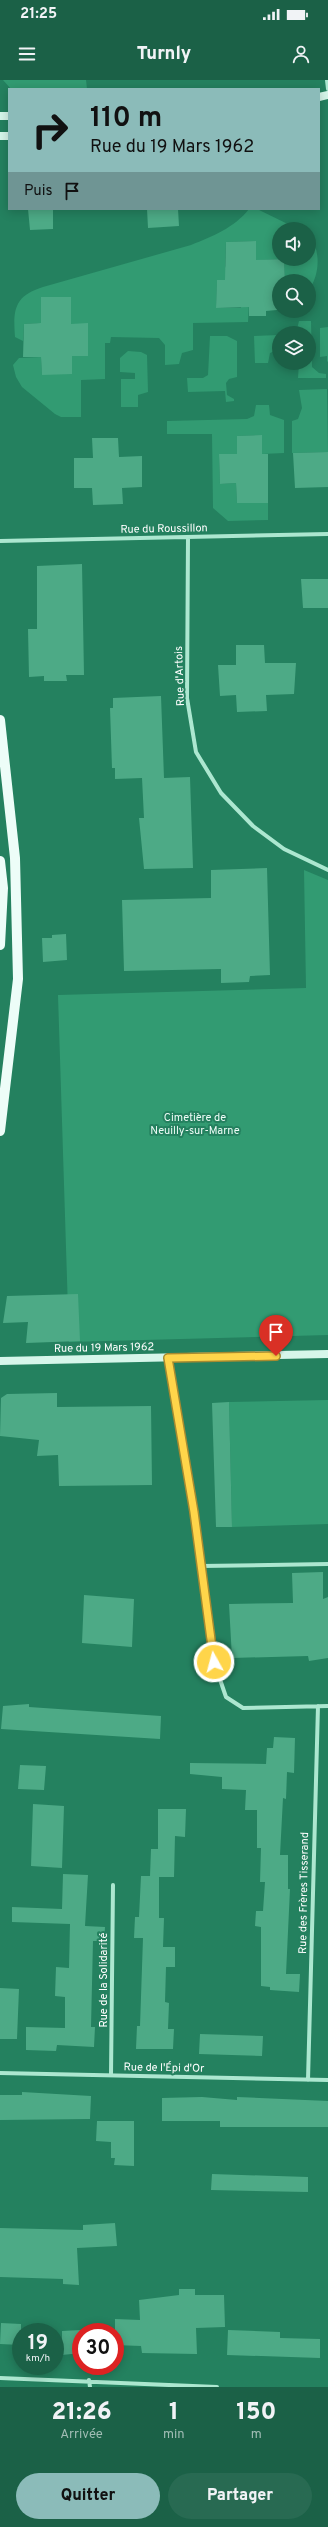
<!DOCTYPE html>
<html lang="fr">
<head>
<meta charset="utf-8">
<style>
	body { margin:0; font-family:Overpass,sans-serif; background:#286a52; color:#f1f3f6; height:100vh; display:flex; flex-direction:column; font-size:15px; white-space:nowrap }
	* { box-sizing:border-box; margin:0 }
	p { font-size:13px; color:#a0bcb4 }
	.icon { flex:none; width:22px; height:22px; fill:none; stroke:currentColor; stroke-width:2; stroke-linecap:round; stroke-linejoin:round }
	.map { position:relative; height:2307px; overflow:hidden }
	.sheet { display:flex; flex-direction:column; background:#1b6147; flex:1 }
	.sheet>* { flex:none }
	.hud { position:absolute; left:8px; top:8px; width:312px; height:122px; border-radius:0px; box-shadow:0 2px 10px #0003; background:#8bbbb9; color:#111; overflow:hidden }
	.controls { position:absolute; left:272px; top:142px; display:grid; gap:8px }
	.controls a { display:grid; place-items:center; width:44px; height:44px; border-radius:50%; background:#1b6147; box-shadow:0 2px 10px #0003; font-size:20px }
	.speed { position:absolute; left:12px; top:2243px; display:flex; gap:8px; font-size:20px; font-weight:700; text-align:center }
	.speed>* { display:grid; place-content:center; width:52px; height:52px; border-radius:50%; background:#1b6147; box-shadow:0 2px 10px #0003; line-height:1 }
	.speed small { font-size:10px; font-weight:400 }
	.speed .limit { border:6px solid #d22; background:#fff; color:#111 }
	.pin { position:absolute; display:grid; place-items:center; width:34px; height:34px; color:#fff; margin:-41px -17px; border-radius:50% 50% 50% 0; rotate:-45deg; box-shadow:0 0 4px #0007 }
	.pin .icon { rotate:45deg }
	.me { position:absolute; width:44px; margin:-22px; rotate:353deg; stroke-linejoin:round; filter:drop-shadow(0 0 3px #0008) }
	.turn { display:flex; align-items:center; gap:14px; height:84px; padding:0 16px; font-size:18px }
	.turn .icon { width:52px; height:52px; stroke-width:2.5 }
	.turn b { display:block; font-size:28px; line-height:34px }
	.then { display:flex; align-items:center; height:38px; padding:0 16px; background:#0003; gap:8px; font-size:15px }
	.eta { display:flex; justify-content:space-evenly; align-items:center; height:68px; text-align:center }
	.eta b { font-size:24px; font-weight:800; line-height:28px }
	.action { display:flex; gap:8px; margin-top:auto; padding:8px 16px }
	.action a { flex:1; height:46px; border-radius:24px; background:#8bbbb9; color:#111; font-size:16px; font-weight:800; line-height:46px; text-align:center }
	.action a+a { background:#286a52; color:#f1f3f6 }
	.status { display:flex; justify-content:space-between; align-items:center; height:28px; padding:0 20px; background:#1b6147; direction:ltr }
	.status svg { height:11px; fill:currentColor }
	header { display:flex; justify-content:space-between; align-items:center; height:52px; padding:0 16px; background:#1b6147; font-size:18px; font-weight:800 }
	.map>svg:first-child { display:block }
	.green { fill:#329b72 }
	.building { fill:#4daa86 }
	.lines { fill:none; stroke-linecap:round; stroke-linejoin:round }
	.street { stroke:#ace7d0; stroke-width:4 }
	.secondary { stroke:#d6f6ea; stroke-width:8 }
	.primary { stroke:#edfdf8; stroke-width:10 }
	.route-casing { stroke:#a68a30; stroke-width:10 }
	.route { stroke:#ffd54a; stroke-width:7 }
	.labels { text-anchor:middle; dominant-baseline:central; stroke-width:4; stroke-linejoin:round; paint-order:stroke }
	.street-label { font-size:11px; fill:#fff; stroke:#24815f }
	.park-label { font-size:11px; fill:#eefcf7; stroke:#24815f }
</style>
</head>
<body>
<div class="status"><b>21:25</b><svg viewBox="0 0 49 12"><path d="M0 12V9h3v3zM5 12V6h3v6zM10 12V3h3v9zM15 12V0h3v12zM26 1h20v11H26zM47 4h2v5h-2z"/></svg></div>
<header><svg class="icon" aria-label="menu" viewBox="0 0 24 24"><path d="M4 6h16M4 12h16M4 18h16"/></svg>Turnly<svg class="icon" aria-label="person" viewBox="0 0 24 24"><circle cx="12" cy="8" r="4"/><path d="M4 21q1-7 8-7t8 7"/></svg></header>
<div class="map">
<svg width="328" height="2307" viewBox="0 0 328 2307">
	<rect width="100%" height="100%" fill="#24815f"/>
	<path class="green" d="M3,0h83l1,9h-76z
		M249,129h8l41,20h-19v30h30v-24c12,15 11,39 0,55v-9h-24l-1,-22 -23,1 -5,3v-22l-30,1 -1,24 7,14 -15,1 -1,27h25v-6h8l-1,20 -55,1v27l-11,3 -3,11 -14,1v-20l-6,-7 -48,-1 -1,6h-5v36l-24,1v37h-20l-6,-3 -33,-27 -6,-10 -3,-12 6,-7 22,-1 1,18 30,-19h16v-32h-17l-1,-27h-29v26l-17,1 -1,17 -8,-4c-2,-27 -1,-41 28,-50l148,-42c22,-9 43,-17 58,-36z
		M299,241h12l1,46 7,6 7,1v4h-28l1,-15h10v-30h-13z
		M328,247v34l-1,1v-6l-7,1v-29z
		M279,255v14l-9,4 -2,10h-13l-1,-27z
		M210,256h17l10,5v36l-8,2 -3,4 1,12 7,4v2l-8,1 -1,-11 -37,1 -1,-14h16l5,-3z
		M128,271l13,1 6,3 1,37 -10,3v12h-17v-28h14v-6l-15,-1v-14z
		M327,309l1,63 -36,1v-32l6,-2 4,-11 -3,-18z
		M256,325h13l1,10 14,5v33l-22,1v-19l-25,1v18h-18l1,30 16,-1 1,20h31v17l-40,1 -15,-13 -1,-74h-45v-13l80,-2 7,-3z
		M304,790l24,10v455l-259,7 -11,-347 248,-7z
		M328,1320v124l-96,3 -3,-125z"/>
	<path class="building" d="M28,129h25v20l-23,1z
		M147,129h31l1,17 -31,2z
		M256,161v19l28,-1 1,22h-6l-2,4v25l-11,1v5h-17v-9l-33,1 1,-28h8l1,-38z
		M41,217h30v27l17,-1v33h-16v18l-30,1 -1,-18h-18l1,-33 17,-1z
		M262,355v19h6v49h-31l-1,-20 -16,1 -1,-30h18v-18z
		M92,358h26l1,19 23,-1v31l-20,1 1,16 -30,1 -1,-17h-18v-30h19z
		M328,372v35l-33,1 -2,-35z
		M82,484l2,111h-18l1,6h-23v-5l-15,1 -1,-48h9v-63z
		M301,499h27v29h-25z
		M236,565h28l1,18h31l-2,31 -28,1 1,16 -30,1 -1,-17 -16,1 -2,-31h18z
		M161,616l3,82 26,-1 3,91 -49,1 -5,-51h5l-2,-40 -27,1v-11h-3l-2,-60h3v-10z
		M267,788l3,107 -20,1 -1,6 -28,1v-14l-97,2 -2,-71 89,-2v-28z
		M66,854l1,26 -24,2 -1,-24h10v-3z
		M78,1214l2,47 -54,2 2,-21 -25,1 4,-27z
		M57,1313v14l94,-1 1,79 -93,1 -1,-31 -21,1 2,-16 -39,-4 1,-38 6,-4z
		M229,1322l3,125h-16l-4,-124z
		M323,1492v27l5,-2v61l-19,3 -1,-5 -76,2 -3,-54 64,-1 -1,-30z
		M84,1515l50,4 -2,48 -50,-4z
		M29,1624v3l132,9 -1,23 -159,-10 2,-23z
		M274,1657l21,1 -1,35 -7,-1 -1,27 -3,-1 -3,57h8v34h2l-4,85h14l-1,18 -29,-2v-3l-9,-1v-59l-6,-1 1,-15h7l2,-29h-5l1,-34h-4v-38h-12l1,-20 -24,-1v-12l-32,-3v-11l76,1 1,-16h6z
		M20,1685l26,1 -2,24 -26,-1z
		M33,1724l31,2 -2,62 -31,-2z
		M158,1729h28l-1,28 -10,-1 -1,41h-15v41h5l-1,29h12v20h-9l-1,35 4,1 -1,26h6l-1,20h-37l1,-23h3l3,-88h-9l1,-21h4l2,-41h9l1,-27h7z
		M63,1794l25,1 -3,51 20,1 -1,14h-11l-2,86h4l-1,20 -37,-2 -1,6 -30,-1v-23l39,1v-31l-10,-1 1,-29 13,1 1,-44 -58,-2v-15l50,2z
		M0,1908l19,1 -2,50h-17z
		M200,1954l63,2 -1,20 -63,-2z
		M22,2012l69,4 -1,23 -90,1v-25h22z
		M202,2017l35,3v-3l91,4v26h-108v-6h-58v-23z
		M97,2041h37v45l-20,-1 1,-7h-4v-16l-15,-1z
		M212,2094l96,3v15l-97,-2z
		M115,2143l2,23 -40,2 2,37 -16,-1v-5l-63,-2v-49l83,2v-5z
		M179,2209h16v6h29l1,32 -29,1 1,26 -55,-1 -1,-7 -26,-1v-26l25,1 -1,-20 40,-5z
		M1,2243l20,1v21l-21,-1z
		M81,2250v23l-19,2v-24z
		M228,2250l52,2v6l40,1v19l-93,-3z"/>
	<g class="lines">
		<path class="street" d="M327,0l1,9
			M188,458l-1,160 9,54 25,41 32,33 31,23 44,21
			M0,461l328,-7
			M168,1278l24,141 22,163 12,35 17,11 85,-2
			M201,1486l127,-2
			M0,1993l328,7
			M111,1995l2,-190
			M308,2000l10,-374
			M0,2298l217,9
			M89,2300l1,7"/>
		<path class="secondary" d="M319,17l9,-2
			M0,36h9
			M0,56h9
			M0,1281l328,-7"/>
		<path class="primary" d="M0,640l15,138 3,121 -18,152
			M0,781l3,27 -3,57"/>
	</g>
	<g class="lines">
		<g class="route-casing">
			<path id="route" d="M214,1582l-20,-150 -26,-154 108,-2"/>
		</g>
		<use href="#route" class="route"/>
	</g>
	<g class="labels">
		<g class="street-label">
			<text transform="translate(164 449) rotate(-1)">Rue du Roussillon</text>
			<text transform="translate(180 596) rotate(-92)">Rue d'Artois</text>
			<text transform="translate(104 1268) rotate(-1)">Rue du 19 Mars 1962</text>
			<text transform="translate(304 1813) rotate(-89)">Rue des Frères Tisserand</text>
			<text transform="translate(104 1900) rotate(-90)">Rue de la Solidarité</text>
			<text transform="translate(164 1988) rotate(1)">Rue de l'Épi d'Or</text>
		</g>
		<g class="park-label">
			<text x="195" y="1038">Cimetière de<tspan x="195" dy="13">Neuilly-sur-Marne</tspan></text>
		</g>
	</g>
</svg>
<div class="controls">
<a><svg class="icon" aria-label="sound" viewBox="0 0 24 24"><path d="M4 9h4l5-4v14l-5-4H4zM17 9q2 3 0 6"/></svg></a>
<a><svg class="icon" aria-label="search" viewBox="0 0 24 24"><circle cx="10" cy="10" r="6"/><path d="M15 15l6 6"/></svg></a>
<a><svg class="icon" aria-label="layers" viewBox="0 0 24 24"><path d="M12 4l9 5-9 5-9-5zM3 14l9 5 9-5"/></svg></a>
</div>
<div class="speed"><div>19<small>km/h</small></div><div class="limit">30</div></div>
<div class="pin" style="left:276px;top:1276px;background:#d93025"><svg class="icon" aria-label="arrive" viewBox="0 0 24 24"><path d="M6 21V4h12l-3 4 3 4H6"/></svg></div>
<svg class="me" style="left:214px;top:1582px" viewBox="-20 -20 40 40"><circle r="17" fill="#ffd54a" stroke="#fff" stroke-width="3"/><path d="M0-11L8 9 0 5-8 9z" fill="#fff"/></svg>
<div class="hud">
<div class="turn"><svg class="icon" aria-label="right" viewBox="0 0 24 24"><path d="M7 20v-9h11M14 6l5 5-5 5"/></svg><div><b>110 m</b>Rue du 19 Mars 1962</div></div>
<div class="then">Puis<svg class="icon" aria-label="arrive" viewBox="0 0 24 24"><path d="M6 21V4h12l-3 4 3 4H6"/></svg></div>
</div>
</div>
<section class="sheet">
<div class="eta">
<div><b>21:26</b><p>Arrivée</p></div>
<div><b>1</b><p>min</p></div>
<div><b>150</b><p>m</p></div>
</div>
<div class="action"><a>Quitter</a><a>Partager</a></div>
</section>
</body>
</html>
